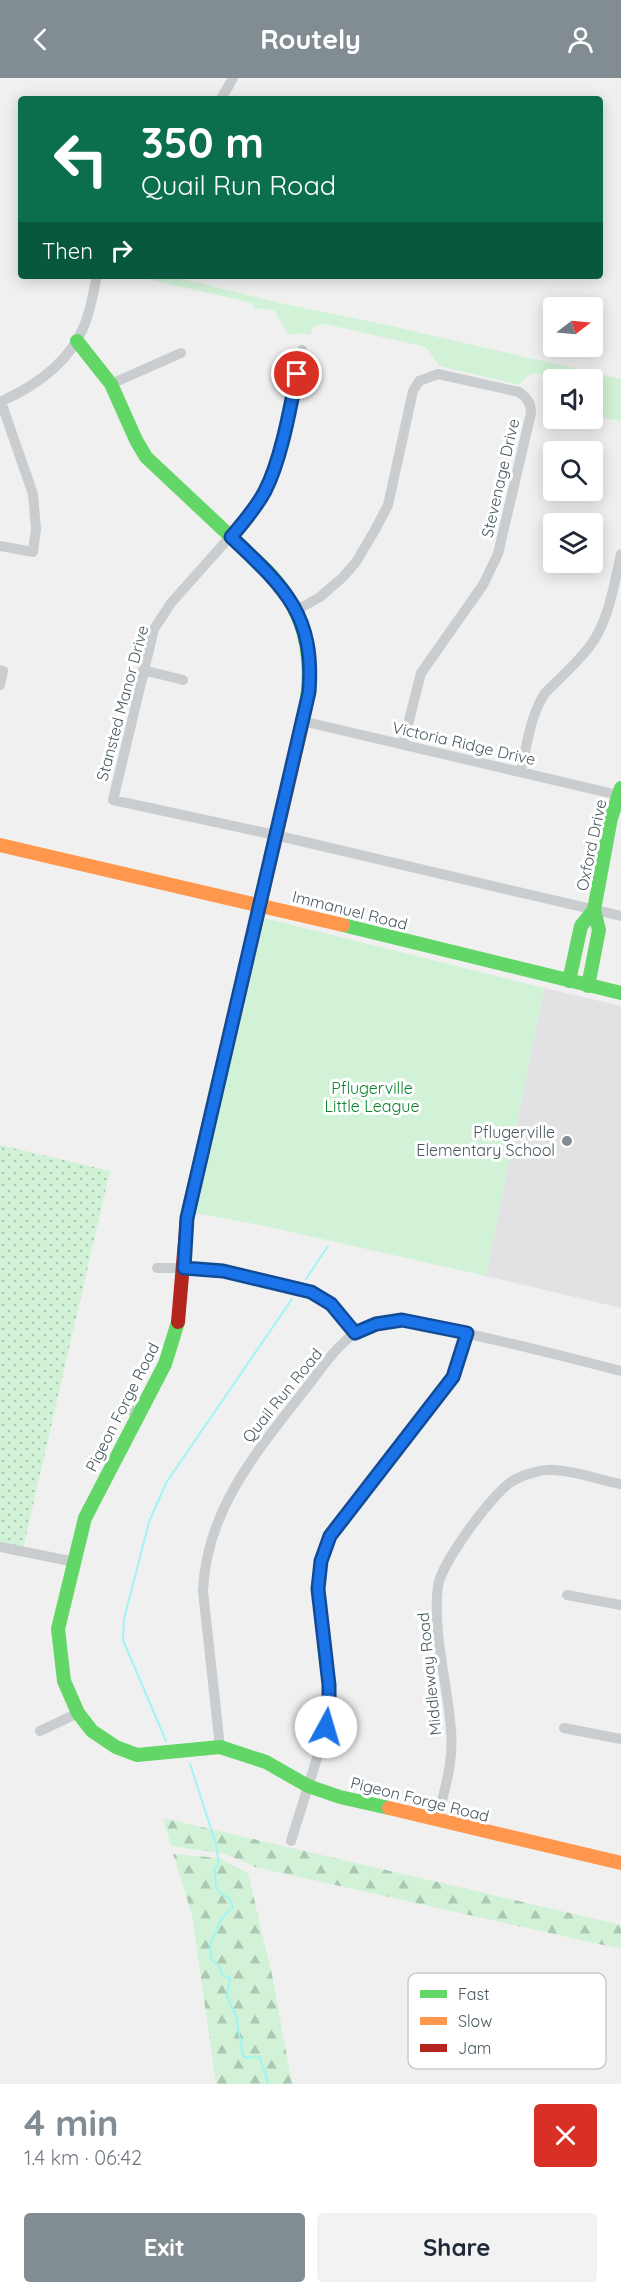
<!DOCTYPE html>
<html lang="en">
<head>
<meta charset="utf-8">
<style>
	body { margin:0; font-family:Quicksand,sans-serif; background:#f2f2f3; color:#1f2937; height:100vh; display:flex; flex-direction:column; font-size:22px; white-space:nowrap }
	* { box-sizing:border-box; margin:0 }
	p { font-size:20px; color:#747a83 }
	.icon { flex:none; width:33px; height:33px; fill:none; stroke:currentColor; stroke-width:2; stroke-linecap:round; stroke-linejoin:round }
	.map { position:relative; height:2006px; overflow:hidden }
	.sheet { display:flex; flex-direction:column; background:#fff; flex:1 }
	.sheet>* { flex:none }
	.banner { position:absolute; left:18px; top:18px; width:585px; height:183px; border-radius:6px; box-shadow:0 3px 15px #0003; background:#0b6e4f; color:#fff; overflow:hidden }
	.needle { width:39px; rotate:74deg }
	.buttons { position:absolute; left:543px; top:219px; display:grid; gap:12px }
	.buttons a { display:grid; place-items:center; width:60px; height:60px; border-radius:6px; background:#fff; box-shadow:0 3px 15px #0003; font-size:30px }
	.pin { position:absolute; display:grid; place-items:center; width:51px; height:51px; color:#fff; margin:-26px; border:3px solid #fff; border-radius:50%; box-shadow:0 2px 6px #0007 }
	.me { position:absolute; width:66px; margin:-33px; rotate:6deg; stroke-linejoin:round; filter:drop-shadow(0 0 4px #0008) }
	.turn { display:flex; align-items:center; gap:21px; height:126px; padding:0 24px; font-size:27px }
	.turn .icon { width:78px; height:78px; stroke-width:2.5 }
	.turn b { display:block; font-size:42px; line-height:51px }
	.then { display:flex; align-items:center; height:57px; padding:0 24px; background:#0003; gap:12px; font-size:22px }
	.round { display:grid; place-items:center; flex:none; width:63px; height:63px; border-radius:6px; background:#f2f2f3 }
	.overview { display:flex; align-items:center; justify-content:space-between; height:102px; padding:0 24px }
	h1 { font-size:36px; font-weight:800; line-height:45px; color:#818d92 }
	.primary-button { display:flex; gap:12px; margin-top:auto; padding:12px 24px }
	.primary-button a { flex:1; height:69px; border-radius:6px; background:#818d92; color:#fff; font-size:24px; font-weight:800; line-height:69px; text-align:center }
	.primary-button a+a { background:#f2f2f3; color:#1f2937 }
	header { display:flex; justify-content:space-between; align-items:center; height:78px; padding:0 24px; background:#818d92; color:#fff; font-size:27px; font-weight:800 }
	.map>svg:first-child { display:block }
	.education { fill:#e2e1e3 }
	.grass { fill:url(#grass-dots) }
	.forest { fill:url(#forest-firs) }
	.park { fill:#d2f2d7 }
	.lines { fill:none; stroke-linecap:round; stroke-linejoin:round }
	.stream { stroke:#a2f4f3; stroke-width:2 }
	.street { stroke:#c9cdcf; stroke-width:10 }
	.fast { stroke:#63d668; stroke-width:14 }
	.slow { stroke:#ff974d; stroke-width:14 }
	.jam { stroke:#b3261e; stroke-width:14 }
	.route-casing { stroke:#114b97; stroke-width:15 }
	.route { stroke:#1a73e8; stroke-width:10 }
	.poi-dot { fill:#818d92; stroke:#fff; stroke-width:2 }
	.labels { text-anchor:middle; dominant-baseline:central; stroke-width:6; stroke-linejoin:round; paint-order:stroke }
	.street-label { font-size:16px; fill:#45585f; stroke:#fff }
	.park-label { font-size:16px; fill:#0c842d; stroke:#fff }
	.poi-label { font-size:16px; fill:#45585f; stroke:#fff; text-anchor:end }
	.key { fill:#fff; stroke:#c7cdcf; stroke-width:1.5 }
	.key-label { font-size:16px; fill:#45585f }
</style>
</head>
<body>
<header><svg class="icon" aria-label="back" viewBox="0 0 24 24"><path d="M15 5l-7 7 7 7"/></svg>Routely<svg class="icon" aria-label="person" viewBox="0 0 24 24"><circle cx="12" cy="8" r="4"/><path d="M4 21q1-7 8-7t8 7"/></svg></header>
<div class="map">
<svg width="621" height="2006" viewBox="0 0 621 2006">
	<defs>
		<pattern id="grass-dots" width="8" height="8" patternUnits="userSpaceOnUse" patternTransform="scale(1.5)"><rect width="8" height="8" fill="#d2f2d7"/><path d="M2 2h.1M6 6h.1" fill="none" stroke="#acc7b2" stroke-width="1.8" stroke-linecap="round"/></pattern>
		<pattern id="forest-firs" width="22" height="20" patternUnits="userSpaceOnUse" patternTransform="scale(1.5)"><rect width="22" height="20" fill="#d2f2d7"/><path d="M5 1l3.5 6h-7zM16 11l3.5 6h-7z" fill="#acc7b2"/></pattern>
	</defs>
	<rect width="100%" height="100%" fill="#f1f0f0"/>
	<path class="education" d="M544,910l77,18v302l-135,-32z"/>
	<path class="grass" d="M0,1067l110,26 -89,386 -21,-6z"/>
	<path class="forest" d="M163,1740l458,107v24l-366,-82 -29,-13 -55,-8z
		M173,1776l46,4 29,15 25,106 19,105h-76l-24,-169z"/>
	<path class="park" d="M134,198h36l110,27 107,22 234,54v42l-28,-5 3,-26 -3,-1 -1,-9 -31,-1 -27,-6 -7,3 -8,9 -80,-19 -13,-19 -101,-23 -12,3 -3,8 -9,-2 -13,2 -14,-25 -21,-2 -1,-5z
		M264,840l280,70 -58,288 -226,-51 -66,-12z"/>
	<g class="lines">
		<path class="stream" d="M306,1201l22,-33
			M166,1663l-43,-101 1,-21 25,-97 17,-39 126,-184
			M190,1686l26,80 3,20 -4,4c1,16 -3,22 14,30l4,9 -11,11 -12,27 2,16 7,4 3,10 8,3 -3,19 9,19 7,40 4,2 8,-2 5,1c1,10 8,17 7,27"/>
		<path class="street" d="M221,21l12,-21
			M302,272l-27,118 -11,25 -12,19 -81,91 -17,26 -41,171 162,35 346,81
			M111,306l70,-31
			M0,324c36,-16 69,-39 84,-76 7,-16 9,-34 13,-50
			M0,468l33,6 3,-23 -3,-35 -32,-92
			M297,532l23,-13 23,-20 13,-15 19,-32 13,-25 25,-114 6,-10 19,-7 81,18c8,5 12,11 12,21l-33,141 -15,31 -62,88 -18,71
			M0,592l3,1 -3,14
			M143,592l40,10
			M302,643l316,74
			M521,693c6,-26 9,-55 24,-78 15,-15 32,-30 45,-47 19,-25 24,-62 31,-92
			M157,1190h27l39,3 88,21 20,12 24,29
			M122,1329l16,6
			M0,1469l75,15
			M567,1517l54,10
			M564,1650l57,11
			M40,1653l38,-18
			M220,1669l-17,-156c3,-80 53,-139 101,-200 15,-19 30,-43 51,-58 12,-8 29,-11 43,-12 14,-1 31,5 45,8 60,11 119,27 178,42
			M437,1743c7,-30 17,-59 14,-90 -3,-46 -19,-100 -13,-145 3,-23 56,-95 76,-106 11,-6 29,-11 40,-10 24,1 44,10 67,14
			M291,1763l32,-102 6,-24v-30l-11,-96 3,-28 9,-24 123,-160 14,-44"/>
		<path class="fast" d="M77,263l34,43 25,56 10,17c28,26 55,52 83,78 14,14 30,27 43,41 37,41 43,93 31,145
			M343,847l278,68
			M569,903l12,-55 13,-16
			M588,908l11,-56 -5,-20 17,-92 10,-30
			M178,1244l-13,42 -80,154 -27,111 6,52 14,32 14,18 24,16 21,8 83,-8 46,15 42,24 32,11 49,11"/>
		<path class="slow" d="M0,767l343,80
			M211,1036l92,-393
			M389,1730l232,55"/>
		<path class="jam" d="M178,1244l9,-104 24,-104"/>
	</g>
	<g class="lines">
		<g class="route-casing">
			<path id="route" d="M297,296c-7,35 -16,86 -32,117 -9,17 -22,32 -34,46 53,50 84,77 78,155l-122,526 -3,50 39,3 88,21 20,12 24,29 21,-9 26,-4 65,13 -14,44 -123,159 -9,25 -3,28 11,96v30l-3,12"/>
		</g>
		<use href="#route" class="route"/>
	</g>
	<circle class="poi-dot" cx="567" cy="1063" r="6"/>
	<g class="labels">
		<g class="street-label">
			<text transform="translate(500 400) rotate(-77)">Stevenage Drive</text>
			<text transform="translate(122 625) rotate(-75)">Stansted Manor Drive</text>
			<text transform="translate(464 665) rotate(13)">Victoria Ridge Drive</text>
			<text transform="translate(591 767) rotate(-78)">Oxford Drive</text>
			<text transform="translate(350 832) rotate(14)">Immanuel Road</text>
			<text transform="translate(282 1317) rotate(-51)">Quail Run Road</text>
			<text transform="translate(122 1329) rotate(-63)">Pigeon Forge Road</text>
			<text transform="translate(429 1596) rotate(-96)">Middleway Road</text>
			<text transform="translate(420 1721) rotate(14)">Pigeon Forge Road</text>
		</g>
		<g class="park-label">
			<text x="372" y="1010">Pflugerville<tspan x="372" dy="18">Little League</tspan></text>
		</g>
		<g class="poi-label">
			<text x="555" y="1054">Pflugerville<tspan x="555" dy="18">Elementary School</tspan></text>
		</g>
	</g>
	<rect x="408" y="1895" width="198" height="96" rx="9" class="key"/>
	<rect x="420" y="1912" width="27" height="8" fill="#63d668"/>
	<rect x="420" y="1939" width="27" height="8" fill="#ff974d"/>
	<rect x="420" y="1966" width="27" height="8" fill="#b3261e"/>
	<g class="key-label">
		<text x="458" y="1922">Fast</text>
		<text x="458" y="1949">Slow</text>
		<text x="458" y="1976">Jam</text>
	</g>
</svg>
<div class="buttons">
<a><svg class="needle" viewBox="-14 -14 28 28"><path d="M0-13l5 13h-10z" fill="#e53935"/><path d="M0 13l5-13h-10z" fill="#747a83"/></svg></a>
<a><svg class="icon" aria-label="sound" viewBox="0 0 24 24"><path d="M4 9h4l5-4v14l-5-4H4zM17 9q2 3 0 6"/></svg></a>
<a><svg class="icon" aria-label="search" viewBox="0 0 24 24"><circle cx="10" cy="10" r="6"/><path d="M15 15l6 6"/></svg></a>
<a><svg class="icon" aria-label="layers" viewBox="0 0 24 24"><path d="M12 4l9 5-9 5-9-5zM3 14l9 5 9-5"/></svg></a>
</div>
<div class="pin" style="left:297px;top:296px;background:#d93025"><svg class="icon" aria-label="arrive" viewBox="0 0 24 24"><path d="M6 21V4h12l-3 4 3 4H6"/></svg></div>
<svg class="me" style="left:326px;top:1649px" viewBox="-20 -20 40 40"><circle r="19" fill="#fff"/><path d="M0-13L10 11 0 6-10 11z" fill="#1a73e8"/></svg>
<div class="banner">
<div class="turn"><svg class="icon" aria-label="left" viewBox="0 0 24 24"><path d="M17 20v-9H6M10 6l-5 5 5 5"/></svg><div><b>350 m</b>Quail Run Road</div></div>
<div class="then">Then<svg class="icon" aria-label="right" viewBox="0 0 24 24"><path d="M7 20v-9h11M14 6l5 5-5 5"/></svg></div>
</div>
</div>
<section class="sheet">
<div class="overview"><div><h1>4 min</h1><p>1.4 km · 06:42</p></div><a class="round" style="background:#d93025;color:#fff"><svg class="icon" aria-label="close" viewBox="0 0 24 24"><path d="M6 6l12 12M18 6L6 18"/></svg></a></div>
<div class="primary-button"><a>Exit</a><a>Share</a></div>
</section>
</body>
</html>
